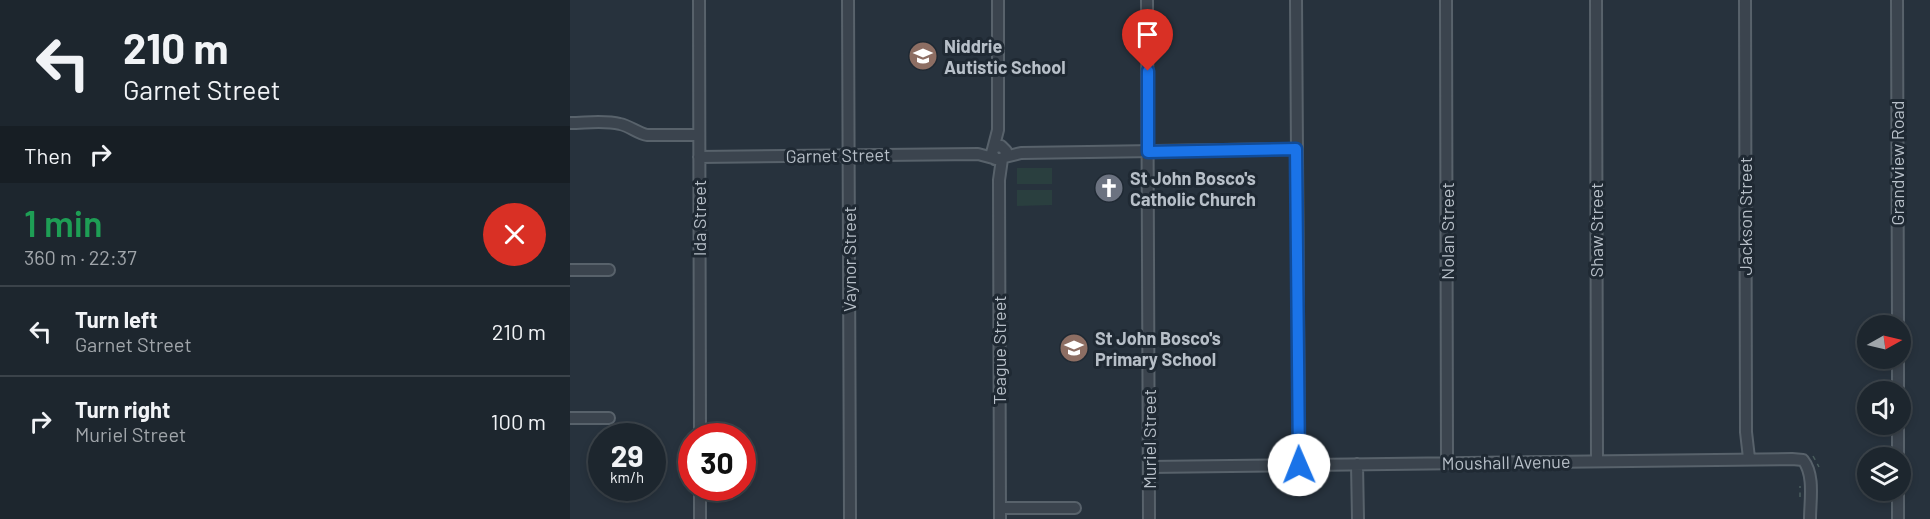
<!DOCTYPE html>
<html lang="en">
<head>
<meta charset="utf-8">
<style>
	body { margin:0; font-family:Barlow,sans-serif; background:#2a323a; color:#f1f3f6; height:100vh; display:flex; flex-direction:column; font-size:22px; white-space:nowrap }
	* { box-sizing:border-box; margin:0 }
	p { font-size:20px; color:#a0a5aa }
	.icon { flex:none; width:33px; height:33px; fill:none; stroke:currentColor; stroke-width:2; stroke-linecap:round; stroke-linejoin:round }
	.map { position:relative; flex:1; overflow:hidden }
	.details { display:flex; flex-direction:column; background:#1d262e; width:570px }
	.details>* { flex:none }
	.banner { background:#1d262e; color:#f1f3f6; overflow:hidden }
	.needle { width:39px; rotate:82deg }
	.fabs { position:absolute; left:1287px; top:315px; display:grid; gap:12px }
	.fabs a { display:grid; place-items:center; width:54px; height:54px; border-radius:50%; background:#1d262e; box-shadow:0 3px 9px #0003,0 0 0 2px #3b434a; font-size:30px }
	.speed { position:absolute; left:18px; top:423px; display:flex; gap:12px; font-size:30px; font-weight:700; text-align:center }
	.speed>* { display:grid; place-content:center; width:78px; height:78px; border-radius:50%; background:#1d262e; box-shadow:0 3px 9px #0003,0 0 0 2px #3b434a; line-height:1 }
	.speed small { font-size:15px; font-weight:400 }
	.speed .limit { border:9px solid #d22; background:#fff; color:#111 }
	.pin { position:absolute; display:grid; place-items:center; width:51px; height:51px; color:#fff; margin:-62px -26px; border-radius:50% 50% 50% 0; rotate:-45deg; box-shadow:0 0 6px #0007 }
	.pin .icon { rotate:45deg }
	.me { position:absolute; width:66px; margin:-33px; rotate:359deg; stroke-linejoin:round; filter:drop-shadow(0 0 4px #0008) }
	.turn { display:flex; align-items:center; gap:21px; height:126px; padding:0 24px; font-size:27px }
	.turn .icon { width:78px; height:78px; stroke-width:2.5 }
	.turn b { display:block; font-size:42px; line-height:51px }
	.then { display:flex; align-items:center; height:57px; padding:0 24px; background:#0003; gap:12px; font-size:22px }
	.round { display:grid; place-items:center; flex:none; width:63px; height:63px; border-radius:32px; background:#2a323a }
	.overview { display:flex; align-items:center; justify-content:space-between; height:102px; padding:0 24px }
	h1 { font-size:36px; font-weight:600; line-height:45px; color:#1e9e55 }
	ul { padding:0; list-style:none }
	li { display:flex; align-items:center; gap:18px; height:90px; padding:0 24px; border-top:2px solid #3b434a }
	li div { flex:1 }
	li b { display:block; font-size:22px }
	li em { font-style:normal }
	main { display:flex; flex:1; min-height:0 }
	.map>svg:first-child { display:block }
	.green { fill:#2a3f3f }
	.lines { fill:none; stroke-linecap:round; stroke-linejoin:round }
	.minor-casing { stroke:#58626b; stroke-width:14 }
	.path { stroke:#495c5d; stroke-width:1.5; stroke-dasharray:4.5 4.5; stroke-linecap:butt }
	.minor { stroke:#3b444e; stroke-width:10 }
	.route-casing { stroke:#114b97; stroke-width:15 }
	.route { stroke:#1a73e8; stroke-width:10 }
	.labels { text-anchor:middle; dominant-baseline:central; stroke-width:6; stroke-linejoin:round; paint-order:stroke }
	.poi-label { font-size:18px; font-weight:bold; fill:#b7bfc8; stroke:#1f2933; text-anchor:start }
	.street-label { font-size:18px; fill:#b7bfc8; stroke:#1f2933 }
</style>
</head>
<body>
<main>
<section class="details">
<div class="banner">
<div class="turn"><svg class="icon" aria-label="left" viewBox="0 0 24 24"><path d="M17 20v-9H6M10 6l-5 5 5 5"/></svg><div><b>210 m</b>Garnet Street</div></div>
<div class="then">Then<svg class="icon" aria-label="right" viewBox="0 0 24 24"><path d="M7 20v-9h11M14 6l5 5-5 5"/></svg></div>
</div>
<div class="overview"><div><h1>1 min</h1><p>360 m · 22:37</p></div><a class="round" style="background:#d93025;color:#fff"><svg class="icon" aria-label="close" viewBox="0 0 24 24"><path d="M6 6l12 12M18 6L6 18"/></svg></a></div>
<ul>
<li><svg class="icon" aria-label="left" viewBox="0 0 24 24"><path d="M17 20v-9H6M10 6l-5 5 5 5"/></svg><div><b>Turn left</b><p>Garnet Street</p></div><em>210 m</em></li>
<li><svg class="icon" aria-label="right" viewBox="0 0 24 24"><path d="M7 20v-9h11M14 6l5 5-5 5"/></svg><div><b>Turn right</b><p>Muriel Street</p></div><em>100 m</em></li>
</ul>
</section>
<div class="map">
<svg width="1360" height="519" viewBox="0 0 1360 519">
	<rect width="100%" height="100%" fill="#27323d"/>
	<path class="green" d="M447,168h35v16h-35z
		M447,190h35v15l-35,1z"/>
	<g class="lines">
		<g class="minor-casing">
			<path id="minor" d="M129,0l1,436
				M278,0l2,519
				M577,0l2,519
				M726,0l3,465
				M876,0l1,463
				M1026,0l1,461
				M1175,0l1,432 3,26
				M1327,0l1,326
				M0,123c16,0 34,-3 50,1 10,2 17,9 27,11h52
				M425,147l6,-1 5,5v4l-4,4h-7l-3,-6 6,-23v-130
				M129,157l279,-3 15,4
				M435,157l16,-4 275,-4
				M0,270h39
				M1328,358v34
				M0,418h39
				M1328,424v34
				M787,464l1,55
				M579,467l643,-8 11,1c12,15 7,41 7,59
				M130,488v31
				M1328,490v29
				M430,508h75
				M430,519l-1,-339 3,-21"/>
		</g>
		<path class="path" d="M1337,331v22
			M1337,397v22
			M1243,456l6,11
			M1337,463v22
			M1230,497v-11"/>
		<use href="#minor" class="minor"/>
	</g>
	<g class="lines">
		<g class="route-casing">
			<path id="route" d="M578,71v81l148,-3 3,316"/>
		</g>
		<use href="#route" class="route"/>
	</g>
	<defs>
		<g id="school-disc" transform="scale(1.5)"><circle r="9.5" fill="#8d6e63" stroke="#1f2933"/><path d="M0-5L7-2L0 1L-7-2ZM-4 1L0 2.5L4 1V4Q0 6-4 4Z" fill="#fff"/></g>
		<g id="church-disc" transform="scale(1.5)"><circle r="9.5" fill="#6b7280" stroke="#1f2933"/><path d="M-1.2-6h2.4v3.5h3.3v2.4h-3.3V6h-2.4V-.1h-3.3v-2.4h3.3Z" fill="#fff"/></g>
	</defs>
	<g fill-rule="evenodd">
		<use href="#school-disc" x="353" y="56"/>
		<use href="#church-disc" x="539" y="188"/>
		<use href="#school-disc" x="504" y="348"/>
	</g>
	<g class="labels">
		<g class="poi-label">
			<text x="374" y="46">Niddrie<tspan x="374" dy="21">Autistic School</tspan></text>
			<text x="560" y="178">St John Bosco's<tspan x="560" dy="21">Catholic Church</tspan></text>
			<text x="525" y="338">St John Bosco's<tspan x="525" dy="21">Primary School</tspan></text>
		</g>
		<g class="street-label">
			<text transform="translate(268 155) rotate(-1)">Garnet Street</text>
			<text transform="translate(1327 163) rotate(-90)">Grandview Road</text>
			<text transform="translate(1175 216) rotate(-90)">Jackson Street</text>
			<text transform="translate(129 218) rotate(-90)">Ida Street</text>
			<text transform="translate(1026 230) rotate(-90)">Shaw Street</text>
			<text transform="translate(877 231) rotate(-90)">Nolan Street</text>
			<text transform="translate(279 259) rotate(-90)">Vaynor Street</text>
			<text transform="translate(429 350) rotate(-90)">Teague Street</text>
			<text transform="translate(579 439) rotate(-90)">Muriel Street</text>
			<text transform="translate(936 462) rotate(-1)">Moushall Avenue</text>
		</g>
	</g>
</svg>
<div class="fabs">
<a><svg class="needle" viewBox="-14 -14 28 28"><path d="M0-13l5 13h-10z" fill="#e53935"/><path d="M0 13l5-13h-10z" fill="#a0a5aa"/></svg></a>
<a><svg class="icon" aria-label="sound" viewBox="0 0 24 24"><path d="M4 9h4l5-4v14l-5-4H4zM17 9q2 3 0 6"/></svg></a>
<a><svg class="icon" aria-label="layers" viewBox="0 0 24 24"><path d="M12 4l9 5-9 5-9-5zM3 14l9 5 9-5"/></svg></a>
</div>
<div class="speed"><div>29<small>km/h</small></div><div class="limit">30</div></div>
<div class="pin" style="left:578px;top:71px;background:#d93025"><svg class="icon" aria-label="arrive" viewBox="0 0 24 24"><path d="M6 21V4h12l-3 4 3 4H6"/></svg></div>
<svg class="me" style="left:729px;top:465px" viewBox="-20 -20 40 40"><circle r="19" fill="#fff"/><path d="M0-13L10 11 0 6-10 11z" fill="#1a73e8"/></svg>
</div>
</main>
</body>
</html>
